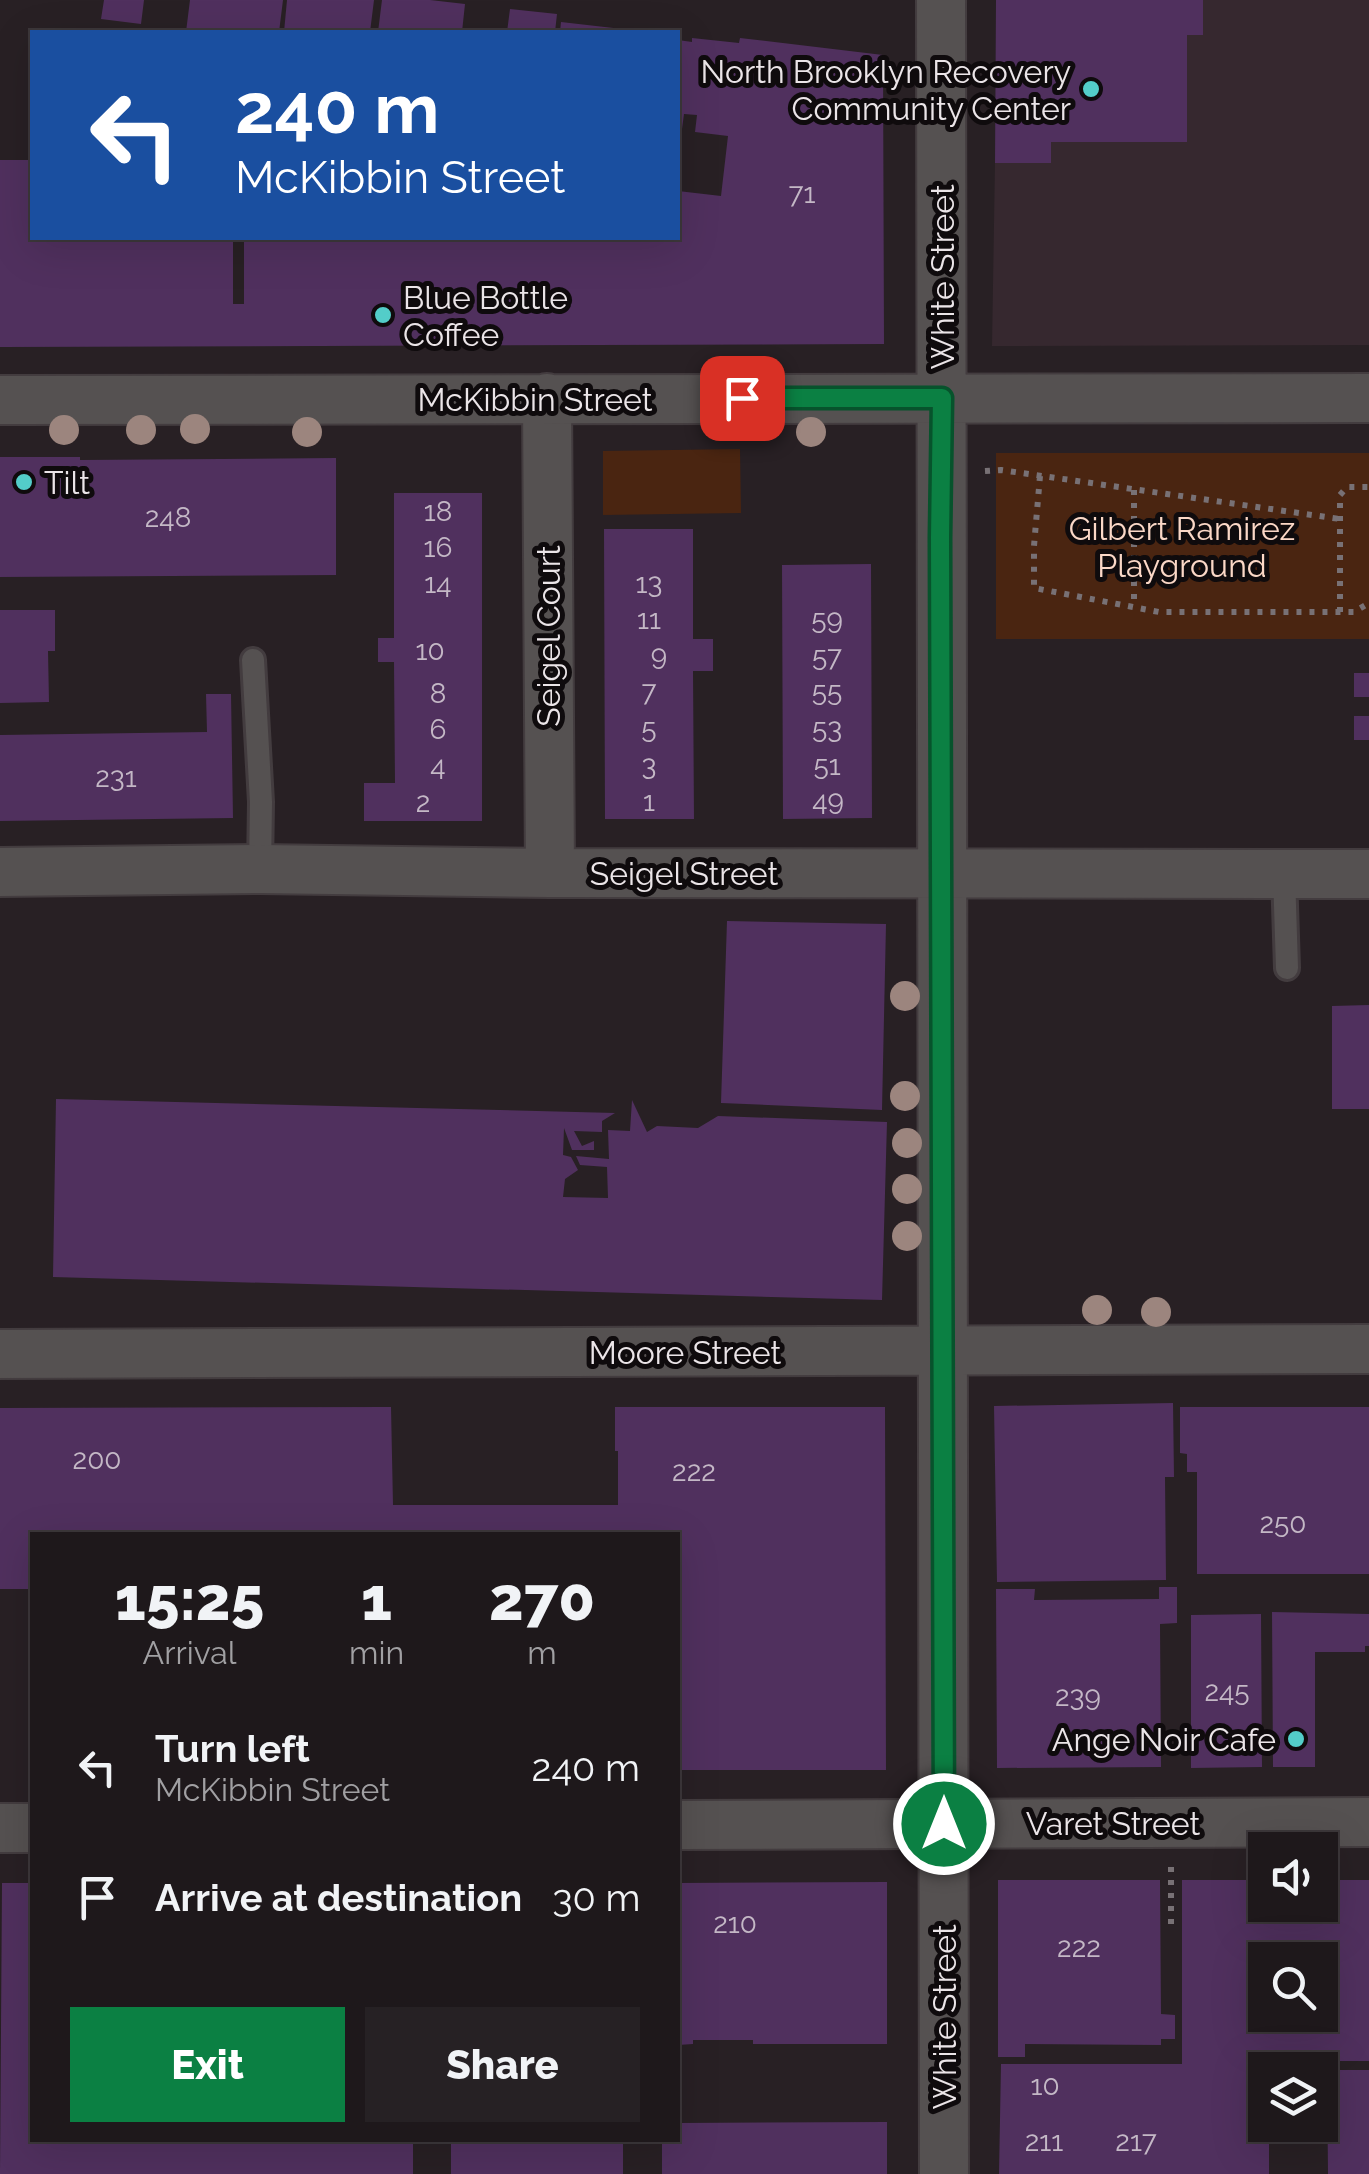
<!DOCTYPE html>
<html lang="en">
<head>
<meta charset="utf-8">
<style>
	body { margin:0; font-family:Raleway,sans-serif; background:#262124; color:#f1f3f6; height:100vh; display:flex; flex-direction:column; font-size:38px; white-space:nowrap }
	* { box-sizing:border-box; margin:0 }
	p { font-size:32px; color:#a1a0a3 }
	.icon { flex:none; width:55px; height:55px; fill:none; stroke:currentColor; stroke-width:2; stroke-linecap:round; stroke-linejoin:round }
	.map { position:relative; flex:1; overflow:hidden }
	.side { position:absolute; left:30px; top:1532px; width:650px; height:610px; display:flex; flex-direction:column; background:#1e181b; border-radius:0px; box-shadow:0 10px 40px #0002,0 0 0 2px #3c373a }
	.side>* { flex:none }
	.banner { position:absolute; left:30px; top:30px; width:650px; height:210px; border-radius:0px; box-shadow:0 10px 40px #0002,0 0 0 2px #3c373a; background:#1a4fa0; color:#fff; overflow:hidden }
	.buttons { position:absolute; left:1248px; top:1832px; display:grid; gap:20px }
	.buttons a { display:grid; place-items:center; width:90px; height:90px; border-radius:0px; background:#1e181b; box-shadow:0 10px 40px #0002,0 0 0 2px #3c373a; font-size:50px }
	.pin { position:absolute; display:grid; place-items:center; width:85px; height:85px; color:#fff; margin:-42px; border-radius:20px; box-shadow:0 5px 15px #0006 }
	.me { position:absolute; width:110px; margin:-55px; rotate:0deg; stroke-linejoin:round; filter:drop-shadow(0 0 8px #0008) }
	.turn { display:flex; align-items:center; gap:35px; height:210px; padding:0 40px; font-size:45px }
	.turn .icon { width:130px; height:130px; stroke-width:2.5 }
	.turn b { display:block; font-size:70px; line-height:85px }
	.eta { display:flex; justify-content:space-evenly; align-items:center; height:170px; text-align:center }
	.eta b { font-size:60px; font-weight:800; line-height:70px }
	.cta { display:flex; gap:20px; margin-top:auto; padding:20px 40px }
	.cta a { flex:1; height:115px; border-radius:0px; background:#0b8043; color:#fff; font-size:40px; font-weight:800; line-height:115px; text-align:center }
	.cta a+a { background:#262124; color:#f1f3f6 }
	ul { padding:0; list-style:none }
	li { display:flex; align-items:center; gap:30px; height:130px; padding:0 40px }
	li div { flex:1 }
	li b { display:block; font-size:38px }
	li em { font-style:normal }
	.map>svg:first-child { display:block }
	.built { fill:#36282f }
	.green { fill:#4a2511 }
	.building { fill:#50305e; fill-rule:evenodd }
	.lines { fill:none; stroke-linecap:round; stroke-linejoin:round }
	.lane-casing { stroke:#433c3f; stroke-width:28 }
	.street-casing { stroke:#433c3f; stroke-width:52 }
	.path { stroke:#787175; stroke-width:6; stroke-dasharray:5 8; stroke-linecap:butt }
	.lane { stroke:#555151; stroke-width:22 }
	.street { stroke:#555151; stroke-width:48 }
	.tree { fill:#9c857e }
	.route-casing { stroke:#07532c; stroke-width:25 }
	.route { stroke:#0b8043; stroke-width:18 }
	.poi-dot { fill:#53cdc9; stroke:#0f0b0d; stroke-width:4 }
	.labels { text-anchor:middle; dominant-baseline:central; stroke-width:10; stroke-linejoin:round; paint-order:stroke }
	.number-label { font-size:28px; fill:#c4b8c6 }
	.poi-label { font-size:32px; fill:#ebe5e8; stroke:#0f0b0d; text-anchor:end }
	.street-label { font-size:32px; fill:#ebe5e8; stroke:#0f0b0d }
	.park-label { font-size:32px; fill:#fbd8c7; stroke:#0f0b0d }
</style>
</head>
<body>
<div class="map">
<svg width="1369" height="2174" viewBox="0 0 1369 2174">
	<rect width="100%" height="100%" fill="#282024"/>
	<path class="built" d="M1203,0h166v345l-377,1 3,-183h56v-21l136,-107h16z"/>
	<path class="green" d="M740,449l1,64 -138,2v-64z
		M996,453h373v186h-373z"/>
	<path class="building" d="M104,0h40l-3,24 -40,-5z
		M190,0h93l-4,32h-93z
		M287,0h87l-4,32h-86z
		M382,0h48l35,4 -3,28h-84z
		M996,0h207v35h-16v107h-136v21h-56z
		M510,9l47,5 -2,18h-48z
		M561,22l70,8v2h-71z
		M692,38l47,5 1,-5 143,17 1,289 -884,3v-187h32v78h201v66h11v-66h434v-47l43,5 7,-60 -33,-4 2,-17 -13,-1 -4,30h-2v-104l14,2z
		M0,457h80v3l256,-2v117l-336,2z
		M394,493h88v328h-118v-38h31l-1,-121h-16v-24h16z
		M604,529h89v110h20v32h-20l1,148h-89z
		M871,564l1,254 -89,1 -1,-254z
		M0,610h55v41h-7l1,51 -49,1z
		M1354,673h15v24h-15z
		M206,694h25l2,124 -233,3v-86l207,-3z
		M1354,716h15v24h-15z
		M727,921l159,3 -4,186 -161,-7z
		M1369,1005v104h-37v-103z
		M56,1099l559,14 -13,8v11l-28,-1 8,15 12,-5v9h-22l-8,-22 -1,27 8,2 7,13 -13,9 -2,18 45,1 -1,-31 -27,-2 -4,-9 33,3 -1,-29 22,1 2,-31 15,32 10,-6 41,2 20,-12 169,6 -5,178 -829,-23z
		M1173,1403l1,74h-9l1,103 -169,2 -3,-176z
		M391,1407l2,98h225v-54h-3v-44h270l1,363h-208v-235h-646v54h-32v-181z
		M1180,1407h189v167h-172v-102h-10v-18l-7,-1z
		M1159,1587h18v36l-17,1 1,143 -164,1 -1,-179h39l-1,11 125,-1z
		M1272,1612l97,2v32h-4v6h-50v115h-42z
		M1261,1614l1,153 -71,1v-153z
		M998,1880h162l1,134 14,1v24h-14v6l-136,-1v13h-27z
		M1182,1880h83v25h55v-25h49v181h-100v9h-4v55h4v49h-270l2,-110h181zM1265,1960h55v55h-55z
		M887,1882v162h-134v-4h-60v4l-15,1v-162z
		M2,1883h30v257h381v34h-413z
		M1327,2070h42v104h-41z
		M887,2122v52h-225v-34h16v-17z
		M451,2140h172v34h-172z"/>
	<g class="lines">
		<g class="lane-casing">
			<path id="lane" d="M253,660l8,142 -1,67
				M1284,874l3,94"/>
		</g>
		<g class="street-casing">
			<path id="street" d="M941,0l3,2174
				M547,398l3,475
				M0,400l1369,-2
				M0,872l260,-3 290,4 819,1
				M0,1354l1369,-5
				M678,1825l691,-3
				M0,1828h32"/>
		</g>
		<path class="path" d="M985,471l16,-1 339,49
			M1040,476l-6,70v42l125,24h195l15,-9
			M1134,490v117
			M1340,612v-117l7,-8h22
			M1171,1867v63"/>
		<use href="#lane" class="lane"/>
		<use href="#street" class="street"/>
	</g>
	<g class="tree">
		<circle cx="195" cy="429" r="15"/>
		<circle cx="64" cy="430" r="15"/>
		<circle cx="141" cy="430" r="15"/>
		<circle cx="307" cy="432" r="15"/>
		<circle cx="811" cy="432" r="15"/>
		<circle cx="905" cy="996" r="15"/>
		<circle cx="905" cy="1096" r="15"/>
		<circle cx="907" cy="1143" r="15"/>
		<circle cx="907" cy="1189" r="15"/>
		<circle cx="907" cy="1236" r="15"/>
		<circle cx="1097" cy="1310" r="15"/>
		<circle cx="1156" cy="1312" r="15"/>
	</g>
	<g class="lines">
		<g class="route-casing">
			<path id="route" d="M742,398h200l-2,140 4,1286"/>
		</g>
		<use href="#route" class="route"/>
	</g>
	<g class="poi-dot">
		<circle cx="1091" cy="89" r="10"/>
		<circle cx="383" cy="315" r="10"/>
		<circle cx="24" cy="482" r="10"/>
		<circle cx="1296" cy="1739" r="10"/>
	</g>
	<g class="labels">
		<g class="number-label">
			<text x="802" y="193">71</text>
			<text x="438" y="511">18</text>
			<text x="168" y="517">248</text>
			<text x="438" y="547">16</text>
			<text x="438" y="583">14</text>
			<text x="649" y="583">13</text>
			<text x="649" y="619">11</text>
			<text x="827" y="619">59</text>
			<text x="430" y="650">10</text>
			<text x="659" y="655">9</text>
			<text x="827" y="656">57</text>
			<text x="649" y="691">7</text>
			<text x="827" y="691">55</text>
			<text x="438" y="693">8</text>
			<text x="649" y="728">5</text>
			<text x="827" y="728">53</text>
			<text x="438" y="729">6</text>
			<text x="438" y="765">4</text>
			<text x="649" y="765">3</text>
			<text x="827" y="765">51</text>
			<text x="116" y="777">231</text>
			<text x="828" y="800">49</text>
			<text x="649" y="801">1</text>
			<text x="423" y="802">2</text>
			<text x="97" y="1459">200</text>
			<text x="694" y="1471">222</text>
			<text x="1283" y="1523">250</text>
			<text x="1227" y="1691">245</text>
			<text x="1078" y="1696">239</text>
			<text x="735" y="1923">210</text>
			<text x="1079" y="1947">222</text>
			<text x="1045" y="2085">10</text>
			<text x="1044" y="2141">211</text>
			<text x="1136" y="2141">217</text>
		</g>
		<g class="poi-label">
			<text x="1071" y="71">North Brooklyn Recovery<tspan x="1071" dy="37">Community Center</tspan></text>
			<text x="403" y="297" text-anchor="start">Blue Bottle<tspan x="403" dy="37">Coffee</tspan></text>
			<text x="44" y="482" text-anchor="start">Tilt</text>
			<text x="1276" y="1739">Ange Noir Cafe</text>
		</g>
		<g class="street-label">
			<text transform="translate(942 277) rotate(-90)">White Street</text>
			<text x="535" y="399">McKibbin Street</text>
			<text transform="translate(548 636) rotate(-90)">Seigel Court</text>
			<text x="684" y="873">Seigel Street</text>
			<text x="685" y="1352">Moore Street</text>
			<text x="1113" y="1823">Varet Street</text>
			<text transform="translate(944 2017) rotate(-90)">White Street</text>
		</g>
		<g class="park-label">
			<text x="1182" y="528">Gilbert Ramirez<tspan x="1182" dy="37">Playground</tspan></text>
		</g>
	</g>
</svg>
<div class="buttons">
<a><svg class="icon" aria-label="sound" viewBox="0 0 24 24"><path d="M4 9h4l5-4v14l-5-4H4zM17 9q2 3 0 6"/></svg></a>
<a><svg class="icon" aria-label="search" viewBox="0 0 24 24"><circle cx="10" cy="10" r="6"/><path d="M15 15l6 6"/></svg></a>
<a><svg class="icon" aria-label="layers" viewBox="0 0 24 24"><path d="M12 4l9 5-9 5-9-5zM3 14l9 5 9-5"/></svg></a>
</div>
<div class="pin" style="left:742px;top:398px;background:#d93025"><svg class="icon" aria-label="arrive" viewBox="0 0 24 24"><path d="M6 21V4h12l-3 4 3 4H6"/></svg></div>
<svg class="me" style="left:944px;top:1824px" viewBox="-20 -20 40 40"><circle r="17" fill="#0b8043" stroke="#fff" stroke-width="3"/><path d="M0-11L8 9 0 5-8 9z" fill="#fff"/></svg>
<div class="banner">
<div class="turn"><svg class="icon" aria-label="left" viewBox="0 0 24 24"><path d="M17 20v-9H6M10 6l-5 5 5 5"/></svg><div><b>240 m</b>McKibbin Street</div></div>
</div>
<section class="side">
<div class="eta">
<div><b>15:25</b><p>Arrival</p></div>
<div><b>1</b><p>min</p></div>
<div><b>270</b><p>m</p></div>
</div>
<ul>
<li><svg class="icon" aria-label="left" viewBox="0 0 24 24"><path d="M17 20v-9H6M10 6l-5 5 5 5"/></svg><div><b>Turn left</b><p>McKibbin Street</p></div><em>240 m</em></li>
<li><svg class="icon" aria-label="arrive" viewBox="0 0 24 24"><path d="M6 21V4h12l-3 4 3 4H6"/></svg><div><b>Arrive at destination</b></div><em>30 m</em></li>
</ul>
<div class="cta"><a>Exit</a><a>Share</a></div>
</section>
</div>
</body>
</html>
